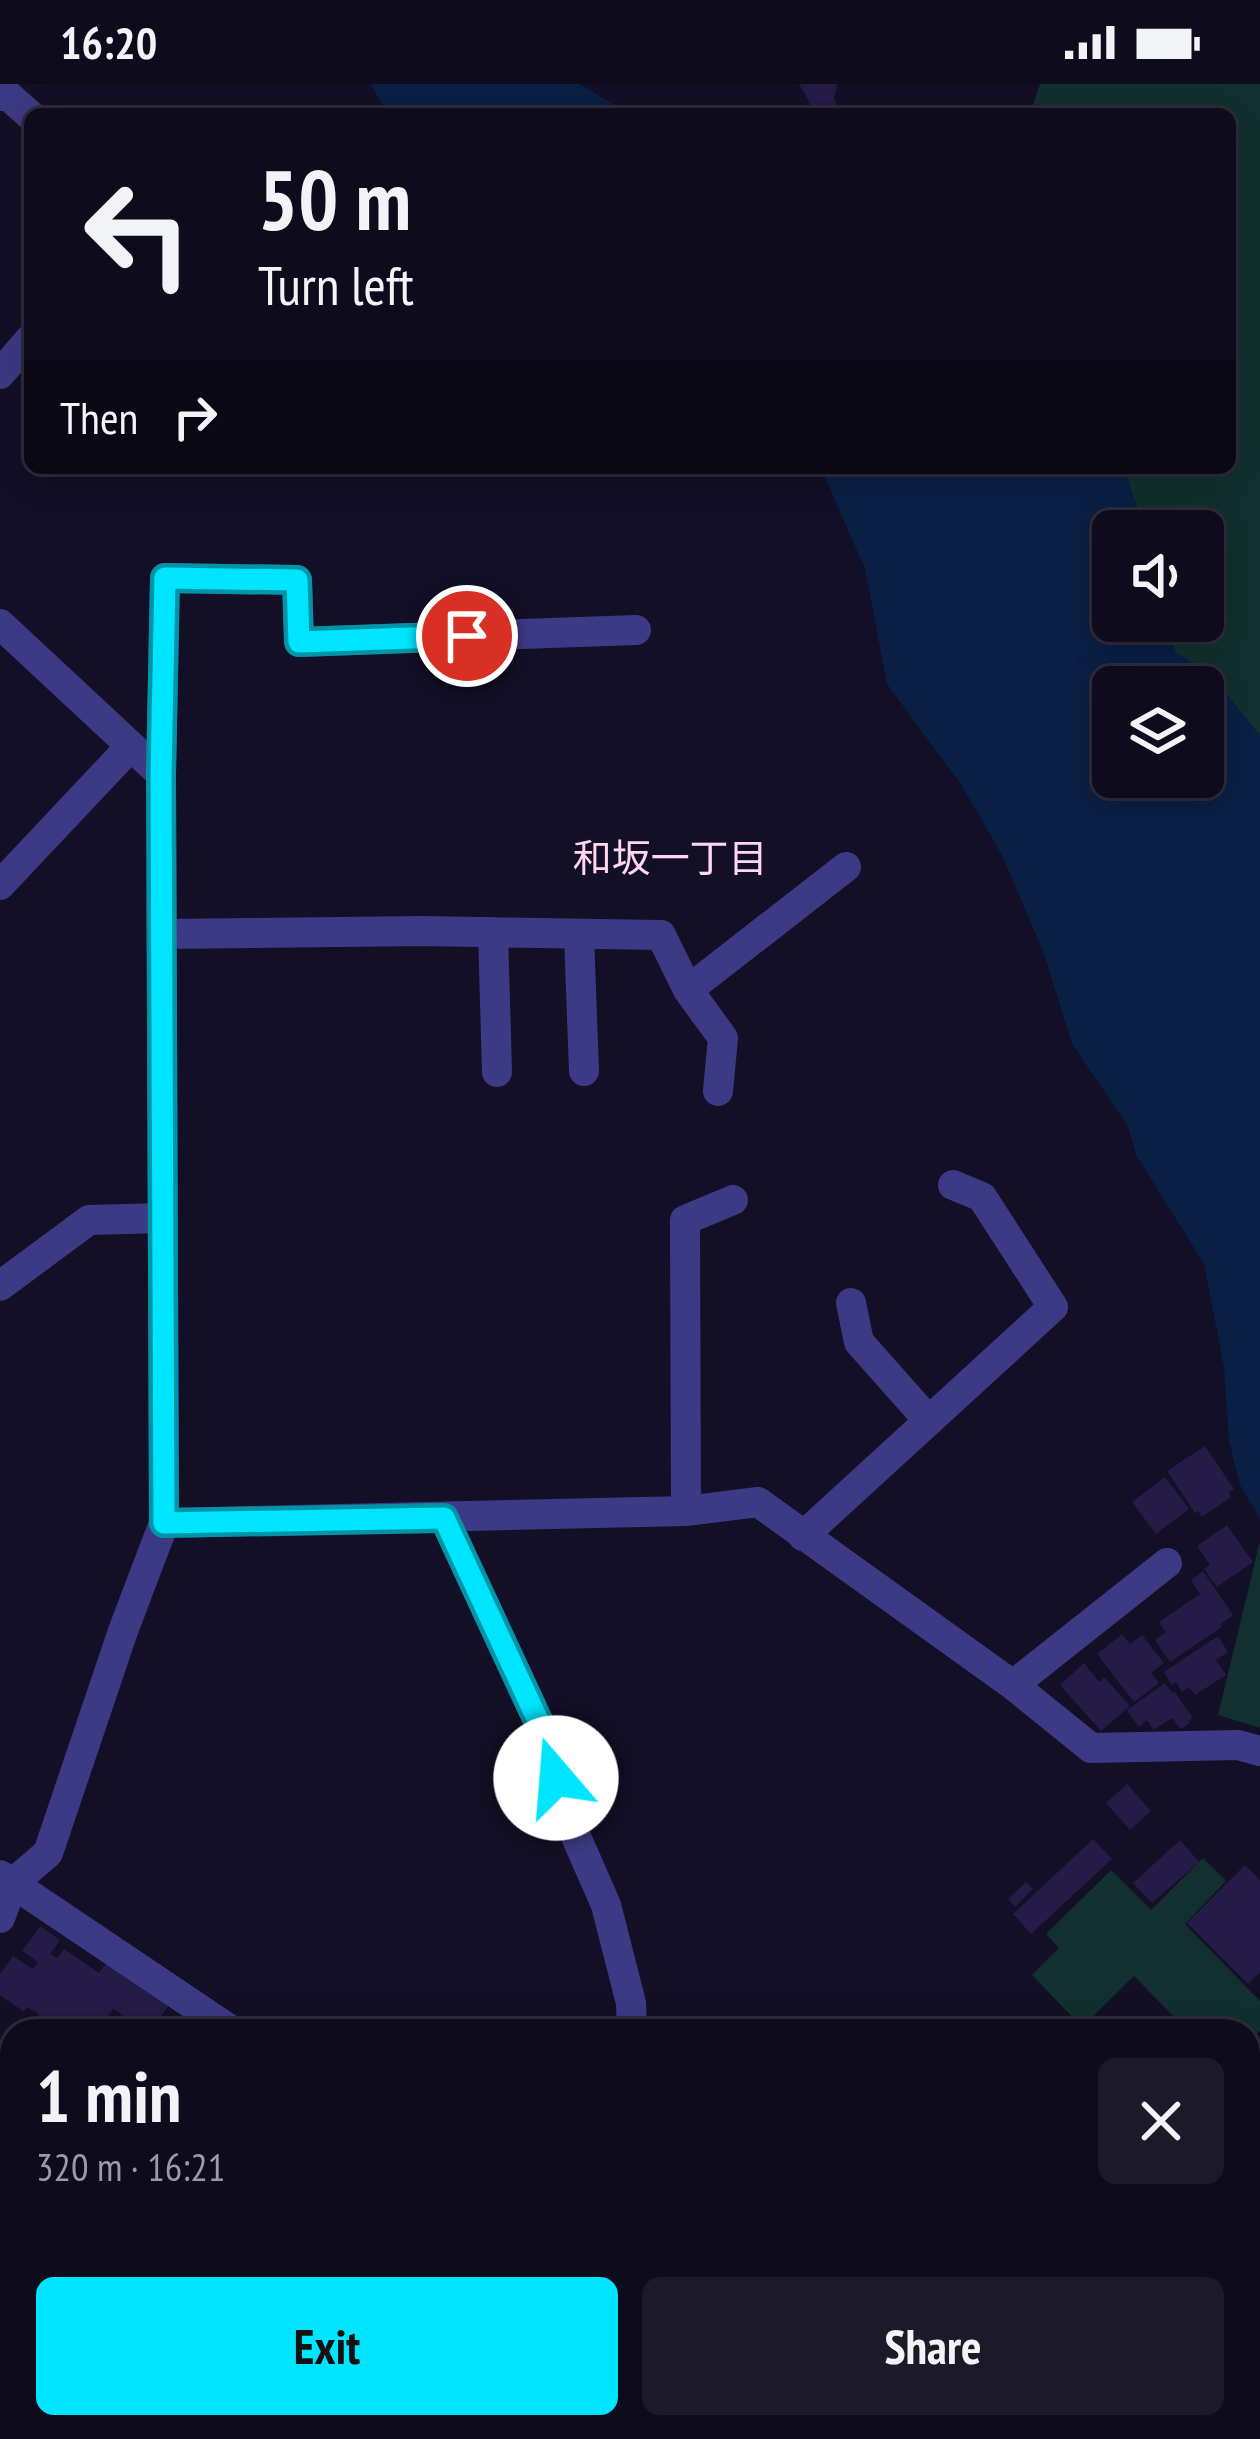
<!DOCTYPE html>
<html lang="en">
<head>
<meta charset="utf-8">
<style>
	body { margin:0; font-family:"PT Sans Narrow","Noto Sans JP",sans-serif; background:#1c1929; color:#f1f3f6; height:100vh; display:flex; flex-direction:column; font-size:45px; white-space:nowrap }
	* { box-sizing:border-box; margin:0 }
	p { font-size:39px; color:#9b9ba3 }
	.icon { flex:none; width:66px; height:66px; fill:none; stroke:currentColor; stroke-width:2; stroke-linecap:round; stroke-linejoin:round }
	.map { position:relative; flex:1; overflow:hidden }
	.details { position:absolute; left:0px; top:1935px; width:1260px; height:420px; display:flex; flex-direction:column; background:#0e0b1c; border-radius:36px 36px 0 0; box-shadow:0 6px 30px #0003,0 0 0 3px #2e2b3b }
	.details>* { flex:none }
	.top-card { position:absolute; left:24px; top:24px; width:1212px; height:366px; border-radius:18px; box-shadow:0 6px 30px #0003,0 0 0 3px #2e2b3b; background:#0e0b1c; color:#f1f3f6; overflow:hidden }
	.fabs { position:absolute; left:1092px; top:426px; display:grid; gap:24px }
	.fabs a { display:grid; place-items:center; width:132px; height:132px; border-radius:18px; background:#0e0b1c; box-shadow:0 6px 30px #0003,0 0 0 3px #2e2b3b; font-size:60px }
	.pin { position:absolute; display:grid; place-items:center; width:102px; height:102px; color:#fff; margin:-51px; border:6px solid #fff; border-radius:50%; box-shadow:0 3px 12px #0007 }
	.me { position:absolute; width:132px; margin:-66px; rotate:342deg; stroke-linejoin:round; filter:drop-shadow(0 0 9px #0008) }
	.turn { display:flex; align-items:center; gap:42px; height:252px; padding:0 36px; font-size:54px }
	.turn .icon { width:156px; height:156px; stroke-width:2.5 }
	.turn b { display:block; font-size:84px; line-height:102px }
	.then { display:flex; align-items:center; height:114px; padding:0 36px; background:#0003; gap:24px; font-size:45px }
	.round { display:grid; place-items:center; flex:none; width:126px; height:126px; border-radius:18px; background:#1c1929 }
	.head { display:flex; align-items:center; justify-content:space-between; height:204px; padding:0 36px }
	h1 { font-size:72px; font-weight:800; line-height:90px }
	.cta { display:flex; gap:24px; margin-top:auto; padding:24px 36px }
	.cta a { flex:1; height:138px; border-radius:18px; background:#00e5ff; color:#111; font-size:48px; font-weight:800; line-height:138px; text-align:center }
	.cta a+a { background:#1c1929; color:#f1f3f6 }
	.status { display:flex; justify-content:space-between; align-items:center; height:84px; padding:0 60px; background:#0e0b1c; direction:ltr }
	.status svg { height:33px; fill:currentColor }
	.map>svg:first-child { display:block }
	.green { fill:#12302f }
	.water { fill:#0a1f44; fill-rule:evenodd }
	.building { fill:#241b47 }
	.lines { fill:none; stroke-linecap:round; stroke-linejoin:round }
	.path { stroke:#2fb8b0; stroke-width:8; stroke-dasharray:6 9; stroke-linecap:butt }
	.minor { stroke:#3d3a85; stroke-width:30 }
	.highway { stroke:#ff4fa3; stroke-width:36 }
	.route-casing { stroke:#0095a6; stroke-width:30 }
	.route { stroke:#00e5ff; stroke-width:21 }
	.labels { text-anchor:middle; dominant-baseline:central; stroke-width:12; stroke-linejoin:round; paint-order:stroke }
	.neighbourhood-label { font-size:39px; fill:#ffd6f0; stroke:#130f26 }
</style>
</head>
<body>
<div class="status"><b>16:20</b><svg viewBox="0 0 49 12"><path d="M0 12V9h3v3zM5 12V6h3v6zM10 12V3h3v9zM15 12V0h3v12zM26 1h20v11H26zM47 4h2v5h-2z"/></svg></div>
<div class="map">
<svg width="1260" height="2355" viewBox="0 0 1260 2355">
	<rect width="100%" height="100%" fill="#130f26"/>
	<path class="green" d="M1040,0h220v652l-48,-60 -37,-24 -7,-31h35v-90h-58l-21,-63h106v-354h-200z
		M1260,1457v187l-42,-13z
		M1203,1774l23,23 -41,43 75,77v30l-12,12v-12h-60l-54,-55 -52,51 -50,-52 27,-27 -13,-14 65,-64 40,40z
		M329,2343h103l-2,12h-102z"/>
	<path class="water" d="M370,0h210l49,30h-240z
		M821,384h303l21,63h-32v90h55l7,31 37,24 48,60v783l-20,-34 -11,-44 -5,-74 -20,-103 -68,-109 -8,-29 -56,-82 -28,-90 -41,-97 -41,-71 -75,-102 -22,-115zM1113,603h90v90h-90z"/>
	<path class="building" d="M799,0h38l-3,15 4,7 -13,8h-9z
		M1205,1362l29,43 -6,3 3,5 -29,20 -4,-6 -3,2 -28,-42z
		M1165,1393l24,32 -33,25 -24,-32z
		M1227,1441l26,37 -36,25 -13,-18 6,-4 -13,-19z
		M1203,1487l30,44 -13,10 2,2 -52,35 -15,-22 11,-8 -7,-10 41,-28 -9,-14z
		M1122,1550l8,10 12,-9 22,28 -13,10 8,10 -25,19 -37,-48z
		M1218,1552l10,16 -12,8 10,15 -31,20 -6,-8 -7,5 -6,-10 -4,3 -8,-13z
		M1084,1579l15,19 5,-5 26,29 -29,25 -41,-46z
		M1165,1599l7,10 3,-1 18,26 -5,3 2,2 -9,6 -9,-11 -18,12 -7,-10 -8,7 -12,-17z
		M1127,1700l24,27 -21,19 -24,-27z
		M1093,1755l19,20 -81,75 -18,-20z
		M1180,1756l19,22 -47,41 -19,-20z
		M1245,1781l15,15v92l-12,12 -61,-61z
		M1026,1798l7,7 -18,18 -7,-8z
		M40,1842l20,14 -10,14 7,4 7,-9 35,24 8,-11 62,43 -18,26h-5l-33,-22 -7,10 9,6 -4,6h-84l12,-17 -12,-7 -3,5 -24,-17v-21l13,-18 20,13 5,-7 -16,-11z
		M1260,1991v31l-12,-16v-6z
		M1248,2128l12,14v27l-12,10z
		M1260,2175v44l-12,-14v-19z
		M438,2343h44l-2,12h-44z
		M485,2343h31v3h6l-1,9h-36z
		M1039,2343h36l1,2 -34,8z"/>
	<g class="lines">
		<path class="path" d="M1019,2343l3,12"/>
		<path class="minor" d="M0,12l4,-4 26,23
			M0,290l30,-35
			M0,540l161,150 3,749 -41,108 -75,222 -35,30 -13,35
			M161,690l4,-196 132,2 2,62 337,-12
			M0,801l131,-139
			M493,848l4,140
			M162,850l260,-3 239,4 27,55 35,48 -5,53
			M579,851l5,136
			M688,906l158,-123
			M0,1202l89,-66 74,-2
			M851,1219l8,39 70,79
			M686,1427l-1,-291 48,-20
			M444,1434l104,224 18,72 40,91 25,98 1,28
			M164,1439l522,-12 72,-9 255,183 78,63 147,-3 22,6
			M803,1452l250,-229 -71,-110 -29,-12
			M1013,1601l154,-122
			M0,1791l232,156
			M1248,2268l12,12
			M1248,2331l12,-3
			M746,2343l28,12
			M535,2355l1,-12
			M1145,2355l51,-12"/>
		<path class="highway" d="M0,2252l12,7
			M127,2343l14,12"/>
	</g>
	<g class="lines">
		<g class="route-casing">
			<path id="route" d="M467,552l-168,6 -2,-62 -132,-2 -4,196 3,749 280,-5 104,224 8,36"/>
		</g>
		<use href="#route" class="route"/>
	</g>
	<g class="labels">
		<g class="neighbourhood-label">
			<text x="670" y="773">和坂一丁目</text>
		</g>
	</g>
</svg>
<div class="fabs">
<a><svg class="icon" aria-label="sound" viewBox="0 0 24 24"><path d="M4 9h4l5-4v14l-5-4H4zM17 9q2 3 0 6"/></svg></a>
<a><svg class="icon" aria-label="layers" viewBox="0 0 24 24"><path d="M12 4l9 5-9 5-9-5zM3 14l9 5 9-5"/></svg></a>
</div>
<div class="pin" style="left:467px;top:552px;background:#d93025"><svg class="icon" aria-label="arrive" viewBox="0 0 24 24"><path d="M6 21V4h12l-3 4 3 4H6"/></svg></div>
<svg class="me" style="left:556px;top:1694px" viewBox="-20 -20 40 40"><circle r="19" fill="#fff"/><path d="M0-13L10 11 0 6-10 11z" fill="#00e5ff"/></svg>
<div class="top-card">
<div class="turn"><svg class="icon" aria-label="left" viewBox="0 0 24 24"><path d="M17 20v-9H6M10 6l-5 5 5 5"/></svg><div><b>50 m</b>Turn left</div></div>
<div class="then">Then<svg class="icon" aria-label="right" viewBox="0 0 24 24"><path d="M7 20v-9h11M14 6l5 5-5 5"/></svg></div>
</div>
<section class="details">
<div class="head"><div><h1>1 min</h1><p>320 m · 16:21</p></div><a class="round"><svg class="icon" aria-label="close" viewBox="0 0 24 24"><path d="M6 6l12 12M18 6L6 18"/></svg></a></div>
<div class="cta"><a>Exit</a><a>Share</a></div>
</section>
</div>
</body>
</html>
